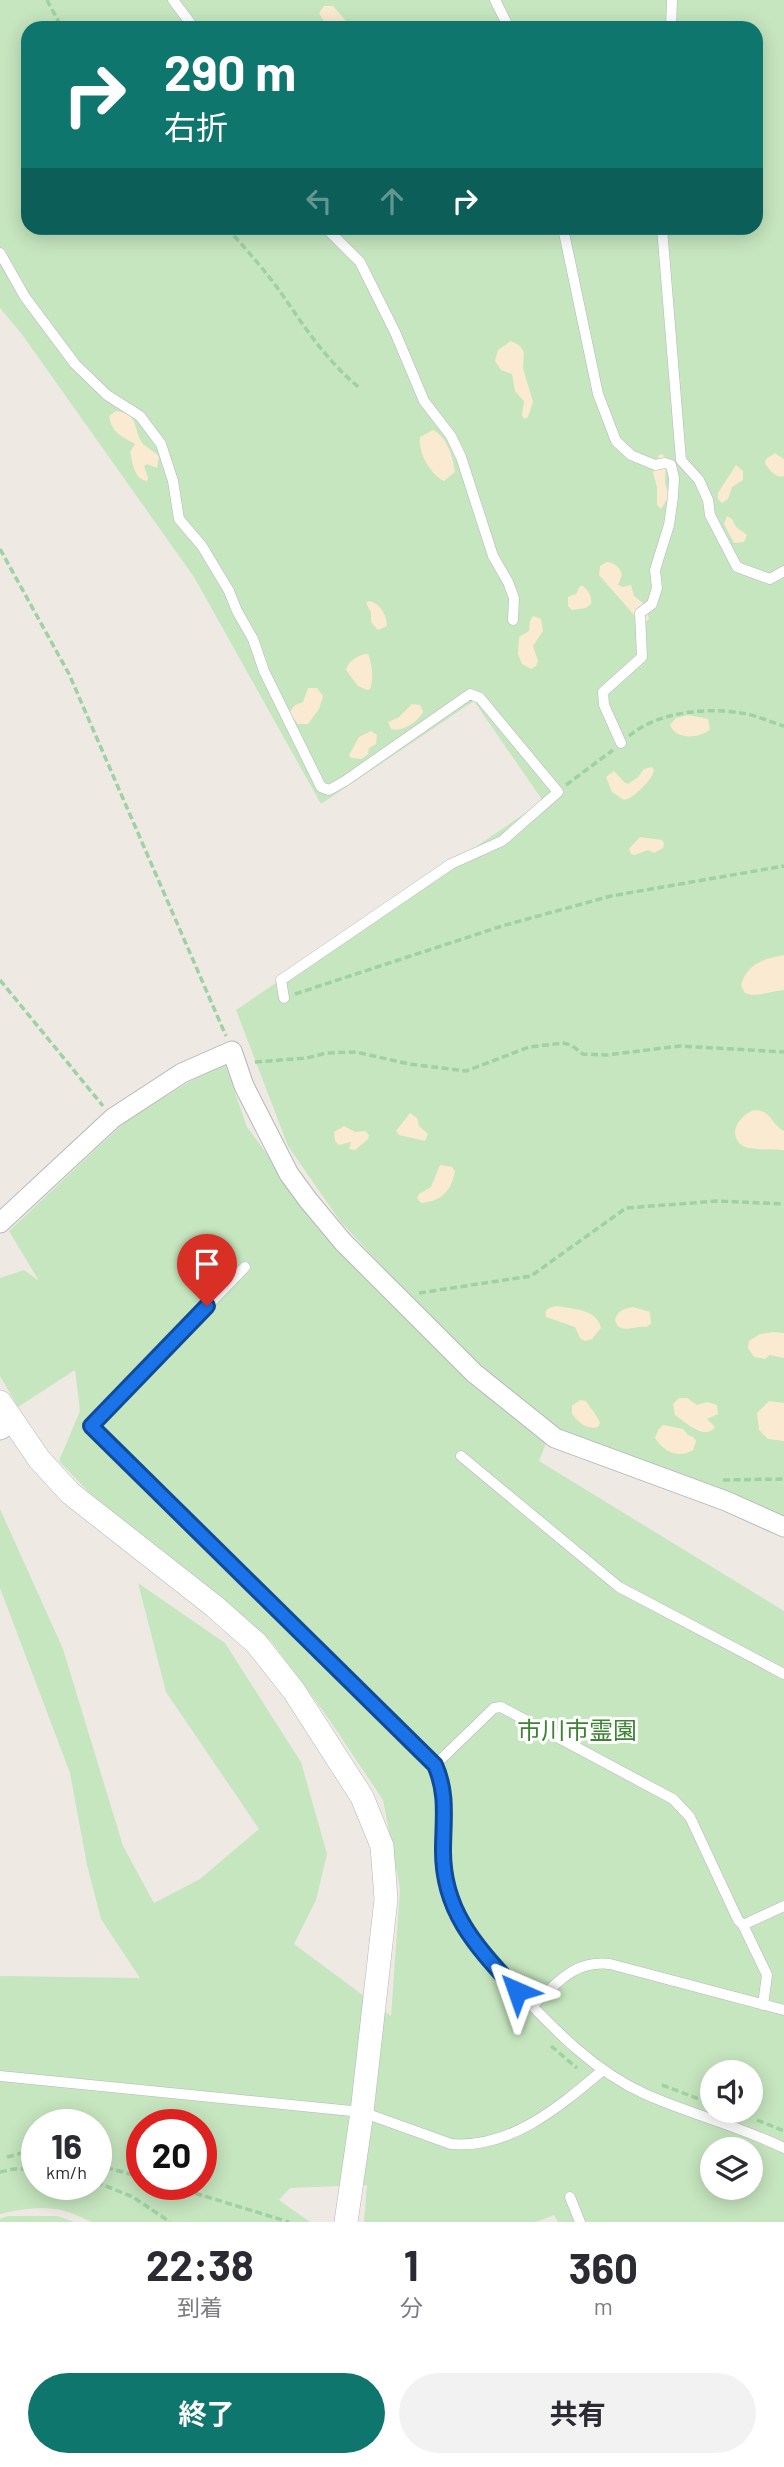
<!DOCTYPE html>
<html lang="ja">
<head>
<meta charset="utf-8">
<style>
	body { margin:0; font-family:Barlow,"Noto Sans JP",sans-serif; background:#f2f2f3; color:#2b2b33; height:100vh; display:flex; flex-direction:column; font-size:26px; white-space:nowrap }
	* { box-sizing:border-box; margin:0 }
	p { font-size:23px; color:#7c7c81 }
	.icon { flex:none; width:38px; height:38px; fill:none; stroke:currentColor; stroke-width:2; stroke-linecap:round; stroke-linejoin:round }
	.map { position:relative; height:2222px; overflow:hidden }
	.details { display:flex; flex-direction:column; background:#fff; flex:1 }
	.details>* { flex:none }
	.banner { position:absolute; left:21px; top:21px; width:742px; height:214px; border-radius:21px; box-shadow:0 4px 18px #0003; background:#0f766e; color:#fff; overflow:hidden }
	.fabs { position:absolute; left:700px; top:2060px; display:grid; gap:14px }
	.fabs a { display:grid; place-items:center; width:63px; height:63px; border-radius:50%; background:#fff; box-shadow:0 4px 18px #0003; font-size:35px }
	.speed { position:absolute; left:21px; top:2109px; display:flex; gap:14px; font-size:35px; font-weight:700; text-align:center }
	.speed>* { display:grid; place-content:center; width:91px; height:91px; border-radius:50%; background:#fff; box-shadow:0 4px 18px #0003; line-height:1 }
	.speed small { font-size:18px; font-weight:400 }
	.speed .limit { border:10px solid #d22; background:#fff; color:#111 }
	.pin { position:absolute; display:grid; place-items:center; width:60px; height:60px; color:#fff; margin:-72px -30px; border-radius:50% 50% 50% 0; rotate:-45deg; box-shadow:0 0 7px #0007 }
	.pin .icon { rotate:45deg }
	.me { position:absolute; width:77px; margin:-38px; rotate:317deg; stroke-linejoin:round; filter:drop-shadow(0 0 5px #0008) }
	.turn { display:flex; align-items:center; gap:24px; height:147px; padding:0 28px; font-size:32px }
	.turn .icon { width:91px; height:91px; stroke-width:2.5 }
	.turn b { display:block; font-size:49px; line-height:60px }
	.lanes { display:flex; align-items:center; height:66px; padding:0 28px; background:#0003; justify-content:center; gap:35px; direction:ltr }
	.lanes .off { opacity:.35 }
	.eta { display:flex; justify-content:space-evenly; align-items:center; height:119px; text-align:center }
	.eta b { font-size:42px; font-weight:700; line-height:49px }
	.button { display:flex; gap:14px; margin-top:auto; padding:14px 28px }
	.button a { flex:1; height:80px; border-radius:42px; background:#0f766e; color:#fff; font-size:28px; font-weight:700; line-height:80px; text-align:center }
	.button a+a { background:#f2f2f3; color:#2b2b33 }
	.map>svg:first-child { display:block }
	.green { fill:#c6e6bf; fill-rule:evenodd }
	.sand { fill:#faead2 }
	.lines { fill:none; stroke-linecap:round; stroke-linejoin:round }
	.service-casing { stroke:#b4b7ba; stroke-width:11 }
	.minor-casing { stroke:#b4b7ba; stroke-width:21 }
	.tertiary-casing { stroke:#b4b7ba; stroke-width:24 }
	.path { stroke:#9ed1a3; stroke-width:3.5; stroke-dasharray:7 3.5; stroke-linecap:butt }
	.service { stroke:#fff; stroke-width:10 }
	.minor { stroke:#fff; stroke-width:19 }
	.tertiary { stroke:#fff; stroke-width:23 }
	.route-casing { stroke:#114b97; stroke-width:18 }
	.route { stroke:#1a73e8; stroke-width:12 }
	.labels { text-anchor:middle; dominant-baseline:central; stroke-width:6; stroke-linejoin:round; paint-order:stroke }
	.park-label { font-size:24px; fill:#3e8234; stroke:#fff }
</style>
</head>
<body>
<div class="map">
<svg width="784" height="2222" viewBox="0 0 784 2222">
	<rect width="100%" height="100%" fill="#eeeae3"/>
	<path class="green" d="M0,0h784v1522l-225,-89 -65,-52 -60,-58 -94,-102 -52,-75 -52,-136 307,-209 -69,-100 -153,103 -127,-227 -173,-244 -21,-25zM28,28h728v200h-728z
		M225,1064l22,63 63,86 237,228 -8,20 245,150v611h-226l-4,-7 -18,7h-172l3,-37 -77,3 -11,12 31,22h-218c-10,-4 -21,-10 -31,-12 -20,-4 -42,-1 -61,4v-238l140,2 -39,-59 -14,-54 -17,-92 -70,-185v-79l63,140 60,197 31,57 46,-24 59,-50 -93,-137 -28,-109 87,60 76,119 26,92 -11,46 -22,44 97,72 9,-127 -17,-89 -57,-85 -55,-74 -173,-139 -39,-41 21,-50 -5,-41 -57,37 -18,-31v-98l24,-8 15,11 -30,-50 119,-112 61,-37zM712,2072h39v38h-39zM37,2124h59v60h-59zM142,2124h59v60h-59zM712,2149h39v39h-39z
		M8,2216h49l18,6h-75v-3z"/>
	<path class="sand" d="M324,6h9l19,22h-24l-9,-15z
		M511,341l9,5 4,6 -1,16 10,34 -5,15 -4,2 -2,-4 2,-14 -9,-10 -3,-17 -11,-4 -6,-9 3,-11z
		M116,411c23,3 17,16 25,30 4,7 13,9 18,16l-2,11 -10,-4 -3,2 4,12 -1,3c-13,-2 -14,-17 -17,-29l5,-8c-13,-8 -23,-10 -26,-28z
		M433,430c14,7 20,27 22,42l-11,9c-14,-7 -26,-29 -24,-44z
		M775,453l9,6v17c-7,3 -16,-7 -19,-13l1,-4z
		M662,454l4,4 -1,25 4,13 -8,13 -4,-4v-18l-4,-14 6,-18z
		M736,465l7,6v9l-11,7 -4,12 -6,4 -4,-4v-6z
		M727,516l5,3 4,8 11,8 -3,7 -10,1 -10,-19z
		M607,562c8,1 13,5 15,13l-4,10 5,2 8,-2 3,11 10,8 5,15 -7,5 -43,-49 1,-9z
		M580,586h3c6,6 9,9 8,18l-5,4 -14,2 -4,-4v-9l8,-3z
		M369,601c11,2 18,14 18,25l-9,4 -7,-8v-10l-5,-9z
		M533,616l8,3 2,12 -10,15 5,15 -2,5 -5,3 -9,-5 -4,-10 1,-17 10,-6 1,-10z
		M368,654c4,8 6,27 2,35l-3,1 -9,-4 -12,-16c2,-9 13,-16 22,-16z
		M308,688h9l6,8 -4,13 -11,15h-10l-9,-11 6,-8 8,-3z
		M412,704l8,1 3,7c-6,10 -19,20 -32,17l-3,-7 10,-4z
		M689,715l19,4 2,10c-10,10 -34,11 -40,-4l6,-7z
		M371,731l6,4 -1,9 -7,4 -1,6 -6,5 -11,-1 -2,-3 10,-18z
		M652,767l2,3c-1,9 -21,29 -30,30l-12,-8 -6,-15 8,-6 10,11 4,2 10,-7 6,-8z
		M640,837l22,3 2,3 -1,5 -9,5 -6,-3 -13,5 -4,-1 -2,-5z
		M784,955v35c-14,1 -27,8 -39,3l-4,-7c5,-22 22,-27 43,-31z
		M755,1110c16,0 16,14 29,21v19c-9,-1 -32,0 -39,-3 -20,-10 -6,-33 10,-37z
		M410,1113l7,5 2,8 9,8 -3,7 -26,-6 -3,-4z
		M344,1126l11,6 10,-1 4,4 -1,4 -13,11 -6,-1 2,-7 -12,3 -4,-4 -1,-9z
		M440,1165l12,2 3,4c-4,20 -13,30 -34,32l-4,-5 2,-4 12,-7z
		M557,1306c16,3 40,3 44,22l-9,11 -7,2 -5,-3 -5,-11 -29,-10 -1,-5 4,-4z
		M633,1307l17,5 1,12 -5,3c-12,-2 -28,9 -31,-8 4,-9 8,-10 18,-12z
		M773,1332l11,1v25l-14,-3 -5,4 -11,-2 -6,-9 1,-7 11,-7z
		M679,1398h8l10,7 10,-3 10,3 1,9 -11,5 8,8c-10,14 -30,-5 -40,-12l-2,-11z
		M580,1400l6,1c4,6 12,16 14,22l-2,4c-11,3 -20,-5 -26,-13v-8z
		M769,1401l15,2v38l-16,-2 -9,-9 -2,-17z
		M663,1425l20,4 5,6 5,2 3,4 -3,9c-14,9 -29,2 -38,-12l3,-8z"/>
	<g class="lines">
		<g class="service-casing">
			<path id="service" d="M173,0l21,28
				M495,0l14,28
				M671,28l1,-28
				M328,228l2,4 30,30 35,70 29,69 27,35 10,21 32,99 15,26 6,16 -1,22
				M563,228l35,166 18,47 15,14 24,10 10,-2 6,2 3,13 -1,19 -4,28 -14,45 2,18 -5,16 -12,9 2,44 -39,35 1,13 17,38
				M662,228l19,232 18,20 9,20 2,15 27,52 33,12 14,-8
				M0,253l25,44 50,67 32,31 33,21 21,28 12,37 6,38 23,27 27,45 8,20 16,28 11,32 57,116 8,3 16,-9 125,-87 10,4 78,94 -56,49 -51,23 -170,116 3,18
				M245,1267l-154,159 344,339c20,44 -1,92 16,136 12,33 39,60 63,86 39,41 78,83 131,107 45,20 94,32 139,54
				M461,1456l158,131 165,87
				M435,1765l59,-57 7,-1 172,92 17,18 48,103 5,5
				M763,2005l4,-30 -24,-50 41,-19
				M532,2006c26,-23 41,-46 78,-42l174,46
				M0,2076l362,36 89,32c60,5 109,-38 152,-74
				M570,2197l10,25"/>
		</g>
		<g class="minor-casing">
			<path id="minor" d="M0,1223l113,-105 69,-45 50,-22 12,35 45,88 19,26 35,42 131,131 81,65 171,63 58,26
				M0,1430l12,-7"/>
		</g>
		<g class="tertiary-casing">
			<path id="tertiary" d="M0,1402l39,57 31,34 144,113 42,37 38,48 68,106 20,49 4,53 -24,213 -16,110"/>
		</g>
		<path class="path" d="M47,0l15,28
			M227,228c18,20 36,40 52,62 25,36 47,71 82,99
			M0,549l69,125 157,362
			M629,736c28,-24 77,-29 112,-23 15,2 29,9 43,13
			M566,785l47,-35
			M0,980l103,126
			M295,994l207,-68 109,-30 173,-30
			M255,1062l52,-4 19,-5 30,-1 53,12 57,7 63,-24 34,-4 8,2 12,9 23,1 74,-9 104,6
			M419,1293l112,-17 95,-68 92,-7 66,3
			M723,1480l61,-1
			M551,2046l26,22
			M662,2085l50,19
			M757,2120l27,11
			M7,2157l30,-8
			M96,2165l46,12
			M0,2172l14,-3h23
			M96,2182l37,15 37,25
			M165,2184l124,38"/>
		<use href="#service" class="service"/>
		<use href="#minor" class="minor"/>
		<use href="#tertiary" class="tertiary"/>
	</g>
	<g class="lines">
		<g class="route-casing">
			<path id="route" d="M207,1306l-116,120 344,339c13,29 8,55 8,86 0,62 35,97 74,140"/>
		</g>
		<use href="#route" class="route"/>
	</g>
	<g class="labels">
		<g class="park-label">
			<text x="577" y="1729">市川市霊園</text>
		</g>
	</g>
</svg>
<div class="fabs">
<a><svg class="icon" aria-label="sound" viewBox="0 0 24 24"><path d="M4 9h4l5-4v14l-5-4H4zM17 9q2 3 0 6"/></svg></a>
<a><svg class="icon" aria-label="layers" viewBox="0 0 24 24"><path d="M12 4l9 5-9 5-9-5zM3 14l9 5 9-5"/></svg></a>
</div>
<div class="speed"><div>16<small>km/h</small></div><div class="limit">20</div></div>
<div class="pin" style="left:207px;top:1306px;background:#d93025"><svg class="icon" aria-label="arrive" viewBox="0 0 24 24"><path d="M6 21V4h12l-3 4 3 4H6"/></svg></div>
<svg class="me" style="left:517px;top:1991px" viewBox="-20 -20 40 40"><path d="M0-17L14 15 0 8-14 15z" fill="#1a73e8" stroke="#fff" stroke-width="4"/></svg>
<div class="banner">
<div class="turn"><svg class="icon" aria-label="right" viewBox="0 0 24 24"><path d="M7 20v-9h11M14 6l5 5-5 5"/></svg><div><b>290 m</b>右折</div></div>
<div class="lanes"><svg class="icon off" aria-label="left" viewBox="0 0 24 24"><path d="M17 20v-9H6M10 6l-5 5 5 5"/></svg><svg class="icon off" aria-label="ahead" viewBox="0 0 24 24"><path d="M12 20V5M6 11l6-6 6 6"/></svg><svg class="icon" aria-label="right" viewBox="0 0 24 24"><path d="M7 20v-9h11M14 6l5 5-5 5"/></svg></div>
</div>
</div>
<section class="details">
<div class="eta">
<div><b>22:38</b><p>到着</p></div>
<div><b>1</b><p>分</p></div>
<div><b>360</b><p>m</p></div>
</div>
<div class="button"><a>終了</a><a>共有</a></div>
</section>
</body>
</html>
